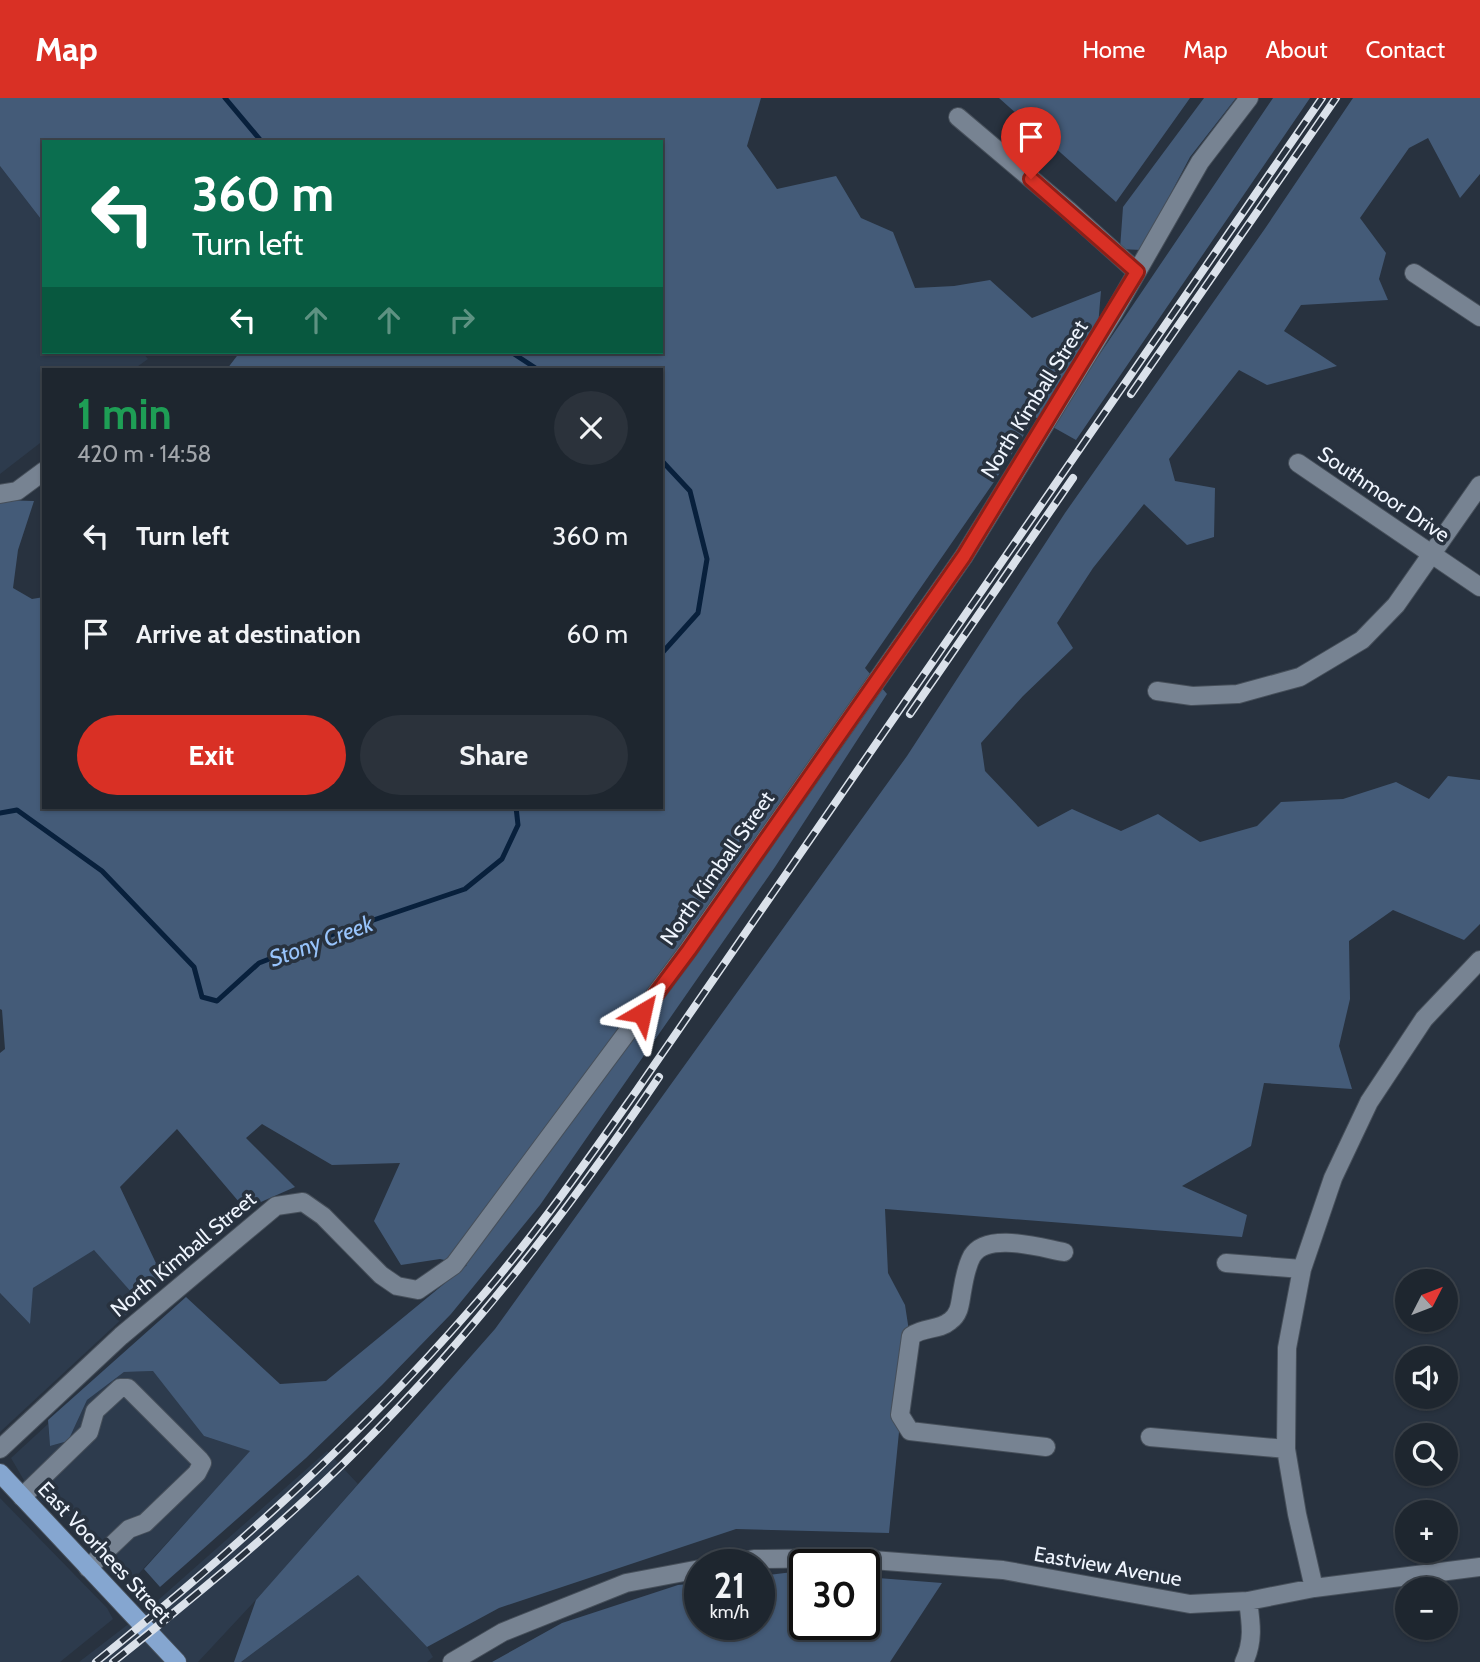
<!DOCTYPE html>
<html lang="en">
<head>
<meta charset="utf-8">
<style>
	body { margin:0; font-family:Cabin,sans-serif; background:#2b323b; color:#f1f3f6; height:100vh; display:flex; flex-direction:column; font-size:26px; white-space:nowrap }
	* { box-sizing:border-box; margin:0 }
	p { font-size:23px; color:#a1a5aa }
	.icon { flex:none; width:38px; height:38px; fill:none; stroke:currentColor; stroke-width:2; stroke-linecap:round; stroke-linejoin:round }
	.map { position:relative; flex:1; overflow:hidden }
	.side { position:absolute; left:42px; top:270px; width:621px; height:441px; display:flex; flex-direction:column; background:#1e262f; border-radius:0px; box-shadow:0 2px 5px #0004,0 0 0 2px #3c434b }
	.side>* { flex:none }
	.guide { position:absolute; left:42px; top:42px; width:621px; height:214px; border-radius:0px; box-shadow:0 2px 5px #0004,0 0 0 2px #3c434b; background:#0b6e4f; color:#fff; overflow:hidden }
	.needle { width:46px; rotate:48deg }
	.tools { position:absolute; left:1395px; top:1171px; display:grid; gap:14px }
	.tools a { display:grid; place-items:center; width:63px; height:63px; border-radius:50%; background:#1e262f; box-shadow:0 2px 5px #0004,0 0 0 2px #3c434b; font-size:35px }
	.speed { position:absolute; left:684px; top:1451px; display:flex; gap:14px; font-size:35px; font-weight:700; text-align:center }
	.speed>* { display:grid; place-content:center; width:91px; height:91px; border-radius:50%; background:#1e262f; box-shadow:0 2px 5px #0004,0 0 0 2px #3c434b; line-height:1 }
	.speed small { font-size:18px; font-weight:400 }
	.speed .limit { border:4px solid #111; border-radius:10px; background:#fff; color:#111 }
	.pin { position:absolute; display:grid; place-items:center; width:60px; height:60px; color:#fff; margin:-72px -30px; border-radius:50% 50% 50% 0; rotate:-45deg; box-shadow:0 0 7px #0007 }
	.pin .icon { rotate:45deg }
	.me { position:absolute; width:77px; margin:-38px; rotate:36deg; stroke-linejoin:round; filter:drop-shadow(0 0 5px #0008) }
	.turn { display:flex; align-items:center; gap:24px; height:147px; padding:0 35px; font-size:32px }
	.turn .icon { width:91px; height:91px; stroke-width:2.5 }
	.turn b { display:block; font-size:49px; line-height:60px }
	.lanes { display:flex; align-items:center; height:66px; padding:0 35px; background:#0003; justify-content:center; gap:35px; direction:ltr }
	.lanes .off { opacity:.35 }
	.round { display:grid; place-items:center; flex:none; width:74px; height:74px; border-radius:37px; background:#2b323b }
	.head { display:flex; align-items:center; justify-content:space-between; height:119px; padding:0 35px }
	h1 { font-size:42px; font-weight:800; line-height:52px; color:#1e9e55 }
	.action { display:flex; gap:14px; margin-top:auto; padding:14px 35px }
	.action a { flex:1; height:80px; border-radius:42px; background:#d93025; color:#fff; font-size:28px; font-weight:800; line-height:80px; text-align:center }
	.action a+a { background:#2b323b; color:#f1f3f6 }
	ul { padding:0; list-style:none }
	li { display:flex; align-items:center; gap:21px; height:98px; padding:0 35px }
	li div { flex:1 }
	li b { display:block; font-size:26px }
	li em { font-style:normal }
	header { display:flex; align-items:center; gap:42px; box-sizing:border-box; height:98px; padding:0 35px; background:#d93025; color:#fff }
	header strong { font-size:33px }
	nav { display:flex; gap:38px; margin-inline-start:auto; font-size:24px }
	.map>svg:first-child { display:block }
	.built { fill:#2d3b4d }
	.green { fill:#445b78 }
	.lines { fill:none; stroke-linecap:round; stroke-linejoin:round }
	.stream { stroke:#08203c; stroke-width:5 }
	.minor-casing { stroke:#464f5a; stroke-width:20 }
	.major-casing { stroke:#464f5a; stroke-width:20 }
	.minor { stroke:#778392; stroke-width:18 }
	.major { stroke:#85a6d0; stroke-width:18 }
	.rail-casing { stroke:#dae1ea; stroke-width:8 }
	.rail { stroke:#28323f; stroke-width:5; stroke-dasharray:16; stroke-linecap:butt }
	.route-casing { stroke:#8d1f18; stroke-width:18 }
	.route { stroke:#d93025; stroke-width:12 }
	.labels { text-anchor:middle; dominant-baseline:central; stroke-width:7; stroke-linejoin:round; paint-order:stroke }
	.street-label { font-size:21px; fill:#eff5fe; stroke:#28323f }
	.water-label { font-size:23px; font-style:italic; fill:#98c4fc; stroke:#28323f }
</style>
</head>
<body>
<header>
<strong>Map</strong>
<nav><a>Home</a><a>Map</a><a>About</a><a>Contact</a></nav>
</header>
<div class="map">
<svg width="1480" height="1564" viewBox="0 0 1480 1564">
	<rect width="100%" height="100%" fill="#28323f"/>
	<path class="built" d="M0,68l44,57v129h98l6,7 -14,10h-90v71l-44,34z
		M94,1151l46,53 -140,130v-139l29,30 4,-35z
		M154,1273l50,65 47,15 -119,130 -64,-66 -26,-13 -17,-20 -14,-24 37,-34 2,22 18,-5 19,-41 37,-28z
		M327,1353l31,33 -92,105 -68,73h-119l69,-53z
		M0,1400l107,110 6,11 -53,43h-60z
		M358,1477l69,72 6,10 -6,5h-186z"/>
	<path class="green" d="M0,0h761l-14,48 30,43 59,-13 25,42 32,14 22,56 39,-2 36,-6 42,38 69,-27 -6,70 178,-263h37l-234,342 -41,-23 -39,62 -131,189 22,26 -112,173 -235,338 -89,109 -69,71 -76,73 -146,129 -16,-18 106,-118 -46,-15 -51,-65 -29,1 -37,28 -19,41 -18,5 -2,-26 138,-123 94,87 46,-3 141,-116 -27,-6 -39,6 -27,-44 26,-58 -68,2 -70,-41 -16,14 49,49 -50,22 -68,-80 -57,58 43,91 -23,24 -46,-52 -61,38 -3,36 -30,-31v-240l5,-4 -3,-39 -2,-1v-509l34,1 -16,49 -5,38 19,11 12,-2v210h618v-438h-435l13,-17h422v-210h-618v81l-44,-57z
		M999,0h191l-74,104z
		M1204,0h32l-46,59 -49,93 -21,-1 3,-42z
		M1353,0h127v76l-20,24 -32,-60 -19,10 -49,70 26,35 -7,26 9,21 -87,5 -17,26 53,35 -70,19 -28,-15 -70,89 6,22 40,7 -1,49 -27,8 -43,-41 -51,64 -36,55 16,25 -50,48 -42,47 4,28 53,56 34,-18 49,22 37,-17 42,28 57,-16 24,-24 62,-3 53,-17 33,17 19,-23 32,4v144l-16,16 -71,-30 -44,31 1,58 -11,47 13,43 -88,-6 -13,63 -69,40 65,29 -5,22 -357,-28 3,64 17,32 4,26 -20,202 -153,-4 -237,79 -72,39 -69,-72 -117,87h-7l22,-62 239,-271 412,-573 158,-243 199,-283z
		M793,1474h12v52h59l1,-47 77,6 -52,79h-398l70,-39 116,-38 22,-2v41h60v-48z"/>
	<g class="lines">
		<path class="stream" d="M225,0l37,44
			M511,254l26,17
			M662,363l28,30 17,68 -9,54 -36,40
			M0,715l17,-3 85,61 92,96 8,30 15,4 42,-38 85,-33 121,-41 37,-30 16,-34 -2,-18"/>
		<g class="minor-casing">
			<path id="minor" d="M958,19l110,93 69,62
				M1414,175l66,44
				M1298,365l182,124
				M0,396l17,-3 27,-20
				M1157,593l35,5 46,-2 62,-17 62,-37 34,-35 84,-120
				M1226,1165l76,6
				M1150,1339l136,12
				M1046,1349l-136,-16 -10,-16 11,-79c14,-10 27,-5 39,-15 10,-7 10,-18 12,-29 2,-12 4,-25 10,-36 15,-25 69,-8 92,-4
				M0,1351l121,-113 155,-130 27,-4 20,14 58,59 16,11 21,4 36,-25 235,-316 275,-393 150,-244 86,-150 49,-64
				M22,1399l67,-65 6,-21 25,-23h8l71,71 3,4 -5,10 -52,50 -16,6 -41,39
				M726,1466l28,-5 92,-1 157,12 187,34 58,-3 66,-13 166,-21
				M1314,1490l-17,-74 -11,-65 1,-101 15,-79 31,-91 36,-76 55,-83 56,-59
				M452,1564l51,-30 123,-49 74,-14
				M1244,1564c10,-21 7,-39 4,-61"/>
		</g>
		<g class="major-casing">
			<path id="major" d="M0,1375l177,189"/>
		</g>
		<use href="#minor" class="minor"/>
		<use href="#major" class="major"/>
		<g class="rail-casing">
			<path id="rail" d="M1131,296l205,-296
				M910,616l163,-236
				M96,1564c134,-108 261,-222 374,-352 61,-69 114,-145 167,-220l685,-992
				M113,1564c87,-70 173,-140 251,-219 111,-111 207,-236 295,-366"/>
		</g>
		<use href="#rail" class="rail"/>
	</g>
	<g class="lines">
		<g class="route-casing">
			<path id="route" d="M642,915l47,-63 275,-394 173,-284 -106,-93"/>
		</g>
		<use href="#route" class="route"/>
	</g>
	<g class="labels">
		<g class="street-label">
			<text transform="translate(1034 301) rotate(-58)">North Kimball Street</text>
			<text transform="translate(1384 396) rotate(34)">Southmoor Drive</text>
			<text transform="translate(717 770) rotate(-55)">North Kimball Street</text>
			<text transform="translate(183 1156) rotate(-40)">North Kimball Street</text>
			<text transform="translate(105 1454) rotate(47)">East Voorhees Street</text>
			<text transform="translate(1108 1468) rotate(10)">Eastview Avenue</text>
		</g>
		<g class="water-label">
			<text transform="translate(321 843) rotate(-20)">Stony Creek</text>
		</g>
	</g>
</svg>
<div class="tools">
<a><svg class="needle" viewBox="-14 -14 28 28"><path d="M0-13l5 13h-10z" fill="#e53935"/><path d="M0 13l5-13h-10z" fill="#a1a5aa"/></svg></a>
<a><svg class="icon" aria-label="sound" viewBox="0 0 24 24"><path d="M4 9h4l5-4v14l-5-4H4zM17 9q2 3 0 6"/></svg></a>
<a><svg class="icon" aria-label="search" viewBox="0 0 24 24"><circle cx="10" cy="10" r="6"/><path d="M15 15l6 6"/></svg></a>
<a>+</a>
<a>−</a>
</div>
<div class="speed"><div>21<small>km/h</small></div><div class="limit">30</div></div>
<div class="pin" style="left:1031px;top:81px;background:#d93025"><svg class="icon" aria-label="arrive" viewBox="0 0 24 24"><path d="M6 21V4h12l-3 4 3 4H6"/></svg></div>
<svg class="me" style="left:642px;top:915px" viewBox="-20 -20 40 40"><path d="M0-17L14 15 0 8-14 15z" fill="#d93025" stroke="#fff" stroke-width="4"/></svg>
<div class="guide">
<div class="turn"><svg class="icon" aria-label="left" viewBox="0 0 24 24"><path d="M17 20v-9H6M10 6l-5 5 5 5"/></svg><div><b>360 m</b>Turn left</div></div>
<div class="lanes"><svg class="icon" aria-label="left" viewBox="0 0 24 24"><path d="M17 20v-9H6M10 6l-5 5 5 5"/></svg><svg class="icon off" aria-label="ahead" viewBox="0 0 24 24"><path d="M12 20V5M6 11l6-6 6 6"/></svg><svg class="icon off" aria-label="ahead" viewBox="0 0 24 24"><path d="M12 20V5M6 11l6-6 6 6"/></svg><svg class="icon off" aria-label="right" viewBox="0 0 24 24"><path d="M7 20v-9h11M14 6l5 5-5 5"/></svg></div>
</div>
<section class="side">
<div class="head"><div><h1>1 min</h1><p>420 m · 14:58</p></div><a class="round"><svg class="icon" aria-label="close" viewBox="0 0 24 24"><path d="M6 6l12 12M18 6L6 18"/></svg></a></div>
<ul>
<li><svg class="icon" aria-label="left" viewBox="0 0 24 24"><path d="M17 20v-9H6M10 6l-5 5 5 5"/></svg><div><b>Turn left</b></div><em>360 m</em></li>
<li><svg class="icon" aria-label="arrive" viewBox="0 0 24 24"><path d="M6 21V4h12l-3 4 3 4H6"/></svg><div><b>Arrive at destination</b></div><em>60 m</em></li>
</ul>
<div class="action"><a>Exit</a><a>Share</a></div>
</section>
</div>
</body>
</html>
